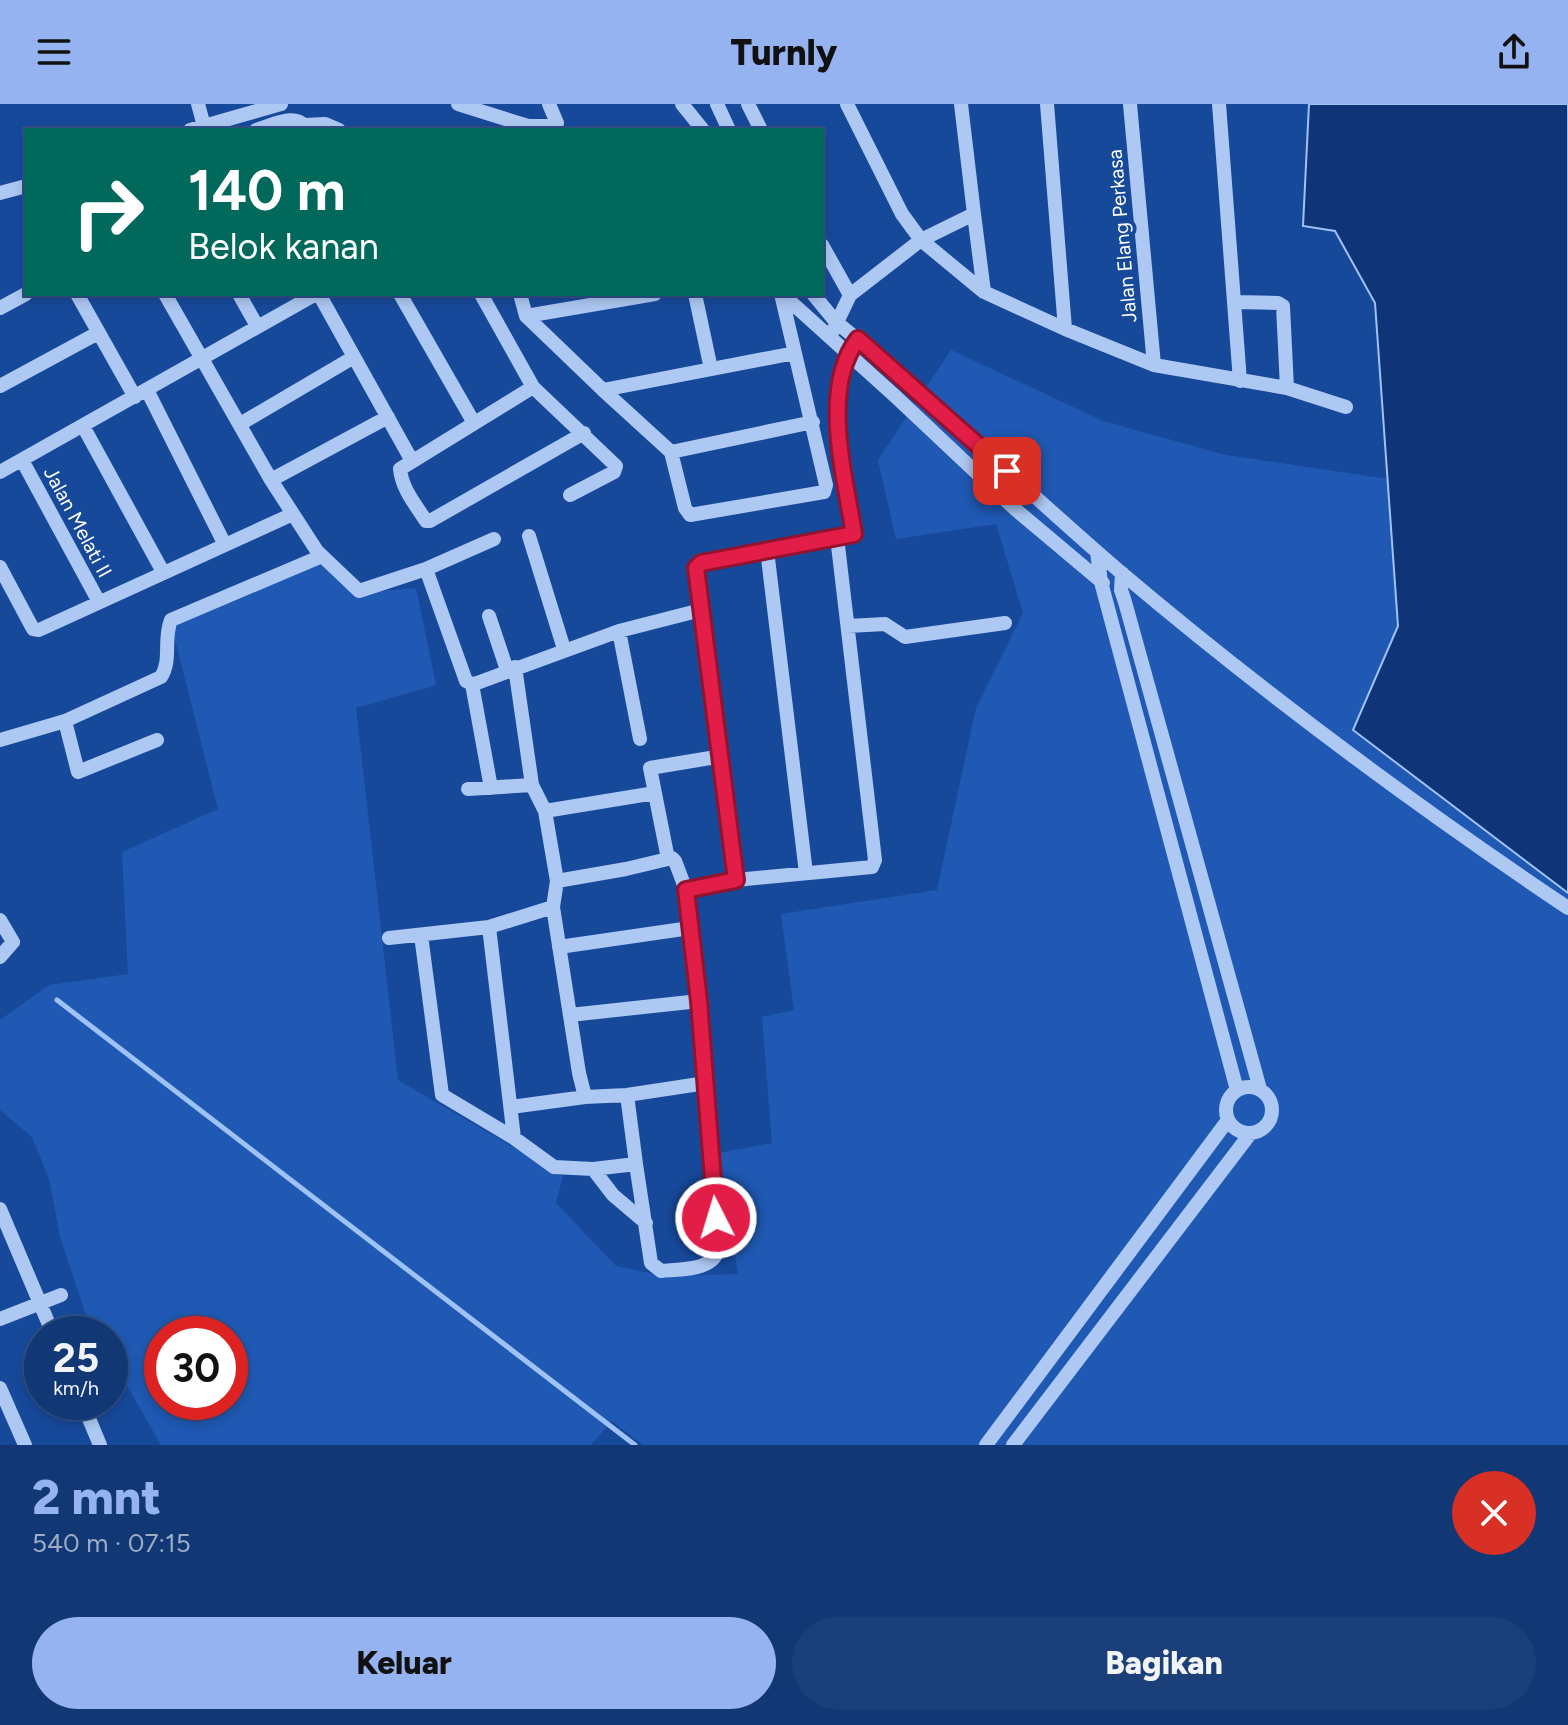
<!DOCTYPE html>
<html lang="id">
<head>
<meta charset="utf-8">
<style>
	body { margin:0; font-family:Figtree,sans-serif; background:#1a3f79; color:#f1f3f6; height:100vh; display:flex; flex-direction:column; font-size:30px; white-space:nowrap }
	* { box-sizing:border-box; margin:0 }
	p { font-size:26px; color:#9cacc5 }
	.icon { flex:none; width:44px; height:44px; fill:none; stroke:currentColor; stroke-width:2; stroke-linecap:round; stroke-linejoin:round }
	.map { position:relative; height:1341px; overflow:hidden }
	.panel { display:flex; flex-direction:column; background:#113774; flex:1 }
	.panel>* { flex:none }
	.hud { position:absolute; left:24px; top:24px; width:800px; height:168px; border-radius:0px; box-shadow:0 4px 12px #0003,0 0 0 2px #305186; background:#00695c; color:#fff; overflow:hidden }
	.speed { position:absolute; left:24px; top:1212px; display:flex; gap:16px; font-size:40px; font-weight:700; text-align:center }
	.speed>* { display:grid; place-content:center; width:104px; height:104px; border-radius:50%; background:#113774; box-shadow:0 4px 12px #0003,0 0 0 2px #305186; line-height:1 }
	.speed small { font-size:20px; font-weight:400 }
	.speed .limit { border:12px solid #d22; background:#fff; color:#111 }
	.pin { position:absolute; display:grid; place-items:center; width:68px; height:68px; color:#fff; margin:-34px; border-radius:16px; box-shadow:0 4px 12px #0006 }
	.me { position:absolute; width:88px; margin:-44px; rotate:355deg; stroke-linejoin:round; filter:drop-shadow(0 0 6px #0008) }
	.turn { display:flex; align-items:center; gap:28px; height:168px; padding:0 32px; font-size:36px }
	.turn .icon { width:104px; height:104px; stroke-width:2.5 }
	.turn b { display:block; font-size:56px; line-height:68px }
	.round { display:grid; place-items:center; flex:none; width:84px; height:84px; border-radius:42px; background:#1a3f79 }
	.headline { display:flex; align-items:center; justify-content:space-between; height:136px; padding:0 32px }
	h1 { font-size:48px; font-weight:800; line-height:60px; color:#95b2f1 }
	.button { display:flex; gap:16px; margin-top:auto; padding:16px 32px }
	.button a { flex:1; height:92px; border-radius:48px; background:#95b2f1; color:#111; font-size:32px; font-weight:800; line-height:92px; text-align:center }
	.button a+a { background:#1a3f79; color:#f1f3f6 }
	header { display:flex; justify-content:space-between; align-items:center; height:104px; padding:0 32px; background:#95b2f1; color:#111; font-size:36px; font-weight:800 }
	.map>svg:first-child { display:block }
	.green { fill:#1f59b4; fill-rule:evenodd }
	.water { fill:#0f3578; stroke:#9fc2f4; stroke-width:2 }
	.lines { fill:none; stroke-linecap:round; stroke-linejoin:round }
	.stream { stroke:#9fc2f4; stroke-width:5 }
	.minor { stroke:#adc8f2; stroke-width:14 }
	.route-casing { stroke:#92132f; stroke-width:20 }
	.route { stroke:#e11d48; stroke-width:14 }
	.labels { text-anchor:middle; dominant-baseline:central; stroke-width:8; stroke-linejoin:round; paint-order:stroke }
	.street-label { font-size:20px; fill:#fff; stroke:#17499b }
</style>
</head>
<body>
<header><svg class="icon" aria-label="menu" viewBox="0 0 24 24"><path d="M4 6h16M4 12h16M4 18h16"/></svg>Turnly<svg class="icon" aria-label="share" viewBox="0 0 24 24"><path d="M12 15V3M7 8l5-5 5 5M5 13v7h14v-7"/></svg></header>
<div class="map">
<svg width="1568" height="1341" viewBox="0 0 1568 1341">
	<rect width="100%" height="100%" fill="#17499b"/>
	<path class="green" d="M951,246l152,71 123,34 162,24 10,147 -45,104 215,163v552h-925l-31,-24 -21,24h-430l-51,-89v-22h-13l-11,-19 -26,-78 -11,-58 -17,-42 -32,-27v-90l49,-35 79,-11 -6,-122 96,-43 -47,-185 157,-66 25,36 63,-6 20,97 -80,23 42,372 165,96 -7,27 60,63 47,10 75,-2 -19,-121 53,-10 -10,-126 32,-7 -13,-96 156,-24 39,-182 47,-95 -27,-89 -100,15 -18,-79zM162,1230h68v68h-68z"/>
	<path class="water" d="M1309,0h259v789l-215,-163 45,-104 -23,-323 -40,-72 -32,-5z"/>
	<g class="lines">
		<path class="stream" d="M57,896l578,445"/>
		<path class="minor" d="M198,0l6,22
			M458,0l70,22h26l3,-3 -8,-19
			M682,0l21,26
			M717,0l12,26
			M748,0l13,26
			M847,0l55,110 19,26 53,-26 10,78
			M961,0l13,110
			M1047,0l18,225
			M1130,0l24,261
			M1219,0l21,277
			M305,21l20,-1 14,6
			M190,26l91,-26
			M256,26c18,-5 40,-19 52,0
			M0,89l26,-7
			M822,141l28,50
			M77,190l58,103
			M165,190l106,186 46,71 42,40 67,-22 40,112 6,3 5,-1 142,-52 82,-21
			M239,190l18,32
			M319,190l93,167
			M400,190l74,129
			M481,190l52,93 83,79 -2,6 -44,23
			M520,190l6,22 77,74
			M695,190l16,75
			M781,190l45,191 -2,7 -134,23 -5,-7 -14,-56 -68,-62 192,-37
			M782,190l113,102 120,113 88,74
			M813,190l23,28c98,78 187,167 282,248 143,121 295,234 450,338
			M1235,198l43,1 5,3 4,82
			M0,204l26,-14
			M526,212l129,-22
			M830,233l20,-42 71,-55 63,52 81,37 89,36 133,23 59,19
			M0,282l98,-53
			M533,283l-133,82c2,20 15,35 26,52h4l154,-88
			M147,286l78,155
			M240,320l114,-67
			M83,322l80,146
			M671,348l142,-30
			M22,356l77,142
			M0,368l316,-178
			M271,376l117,-63
			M529,432l35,113
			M767,446l39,323
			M1097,448l4,30 136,508
			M0,463l33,62 6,1 254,-116
			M426,465l68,-30
			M1122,469l-1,17 4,12 135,487
			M489,512l18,54
			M848,522l37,-2 20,13 100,-14
			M619,527l21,108
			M515,563l17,118 13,26 12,70
			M472,580l19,104
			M65,617l13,51 79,-32
			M0,636l65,-19 96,-44c11,-17 2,-38 10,-57l151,-64
			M468,685l64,-4
			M545,707l110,-18
			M668,755l-18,-91 72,-12
			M736,776l-40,-312 9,-6 149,-28c-9,-57 -34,-146 4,-195
			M553,803l26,166 6,24 42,-2 79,-12
			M0,816l13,22 -13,15
			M489,823l25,211
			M421,831l21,160 72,43 40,29 39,2 43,-5 15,99 10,8c21,-2 56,0 58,-26l-20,-244 -13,-111
			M389,834l100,-11 64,-20 4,-26 69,-12 46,-11 3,3 11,29 50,-10 136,-13 3,-7 -38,-323
			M559,843l131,-19
			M570,911l129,-14
			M1226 1006a23 23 0 1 1 46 0a23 23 0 1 1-46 0Z
			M627,991l9,69
			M511,1003l74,-10
			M593,1065l20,26 33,28
			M0,1105l53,125
			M0,1215l61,-24
			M0,1284l25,57
			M82,1298l18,43
			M986,1341l242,-325
			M1013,1341l237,-311"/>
	</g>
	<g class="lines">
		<g class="route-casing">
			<path id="route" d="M716,1114l-17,-217 -13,-111 50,-10 -40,-312 5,-5 153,-29c-9,-57 -34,-146 4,-195l149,132"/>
		</g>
		<use href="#route" class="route"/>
	</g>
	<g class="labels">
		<g class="street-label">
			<text transform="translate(1122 132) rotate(-95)">Jalan Elang Perkasa</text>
			<text transform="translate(78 418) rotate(62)">Jalan Melati II</text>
		</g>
	</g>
</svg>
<div class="speed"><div>25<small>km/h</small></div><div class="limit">30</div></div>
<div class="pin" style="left:1007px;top:367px;background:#d93025"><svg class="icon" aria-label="arrive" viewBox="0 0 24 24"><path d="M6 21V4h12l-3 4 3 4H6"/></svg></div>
<svg class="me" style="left:716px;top:1114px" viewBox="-20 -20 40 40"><circle r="17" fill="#e11d48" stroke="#fff" stroke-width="3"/><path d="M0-11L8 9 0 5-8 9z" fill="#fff"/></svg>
<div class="hud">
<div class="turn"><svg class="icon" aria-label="right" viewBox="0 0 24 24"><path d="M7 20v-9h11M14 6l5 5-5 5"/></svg><div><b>140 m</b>Belok kanan</div></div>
</div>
</div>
<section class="panel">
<div class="headline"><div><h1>2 mnt</h1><p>540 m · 07:15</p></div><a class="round" style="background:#d93025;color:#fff"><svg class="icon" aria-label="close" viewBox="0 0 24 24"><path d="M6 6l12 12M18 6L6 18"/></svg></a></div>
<div class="button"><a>Keluar</a><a>Bagikan</a></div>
</section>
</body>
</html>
